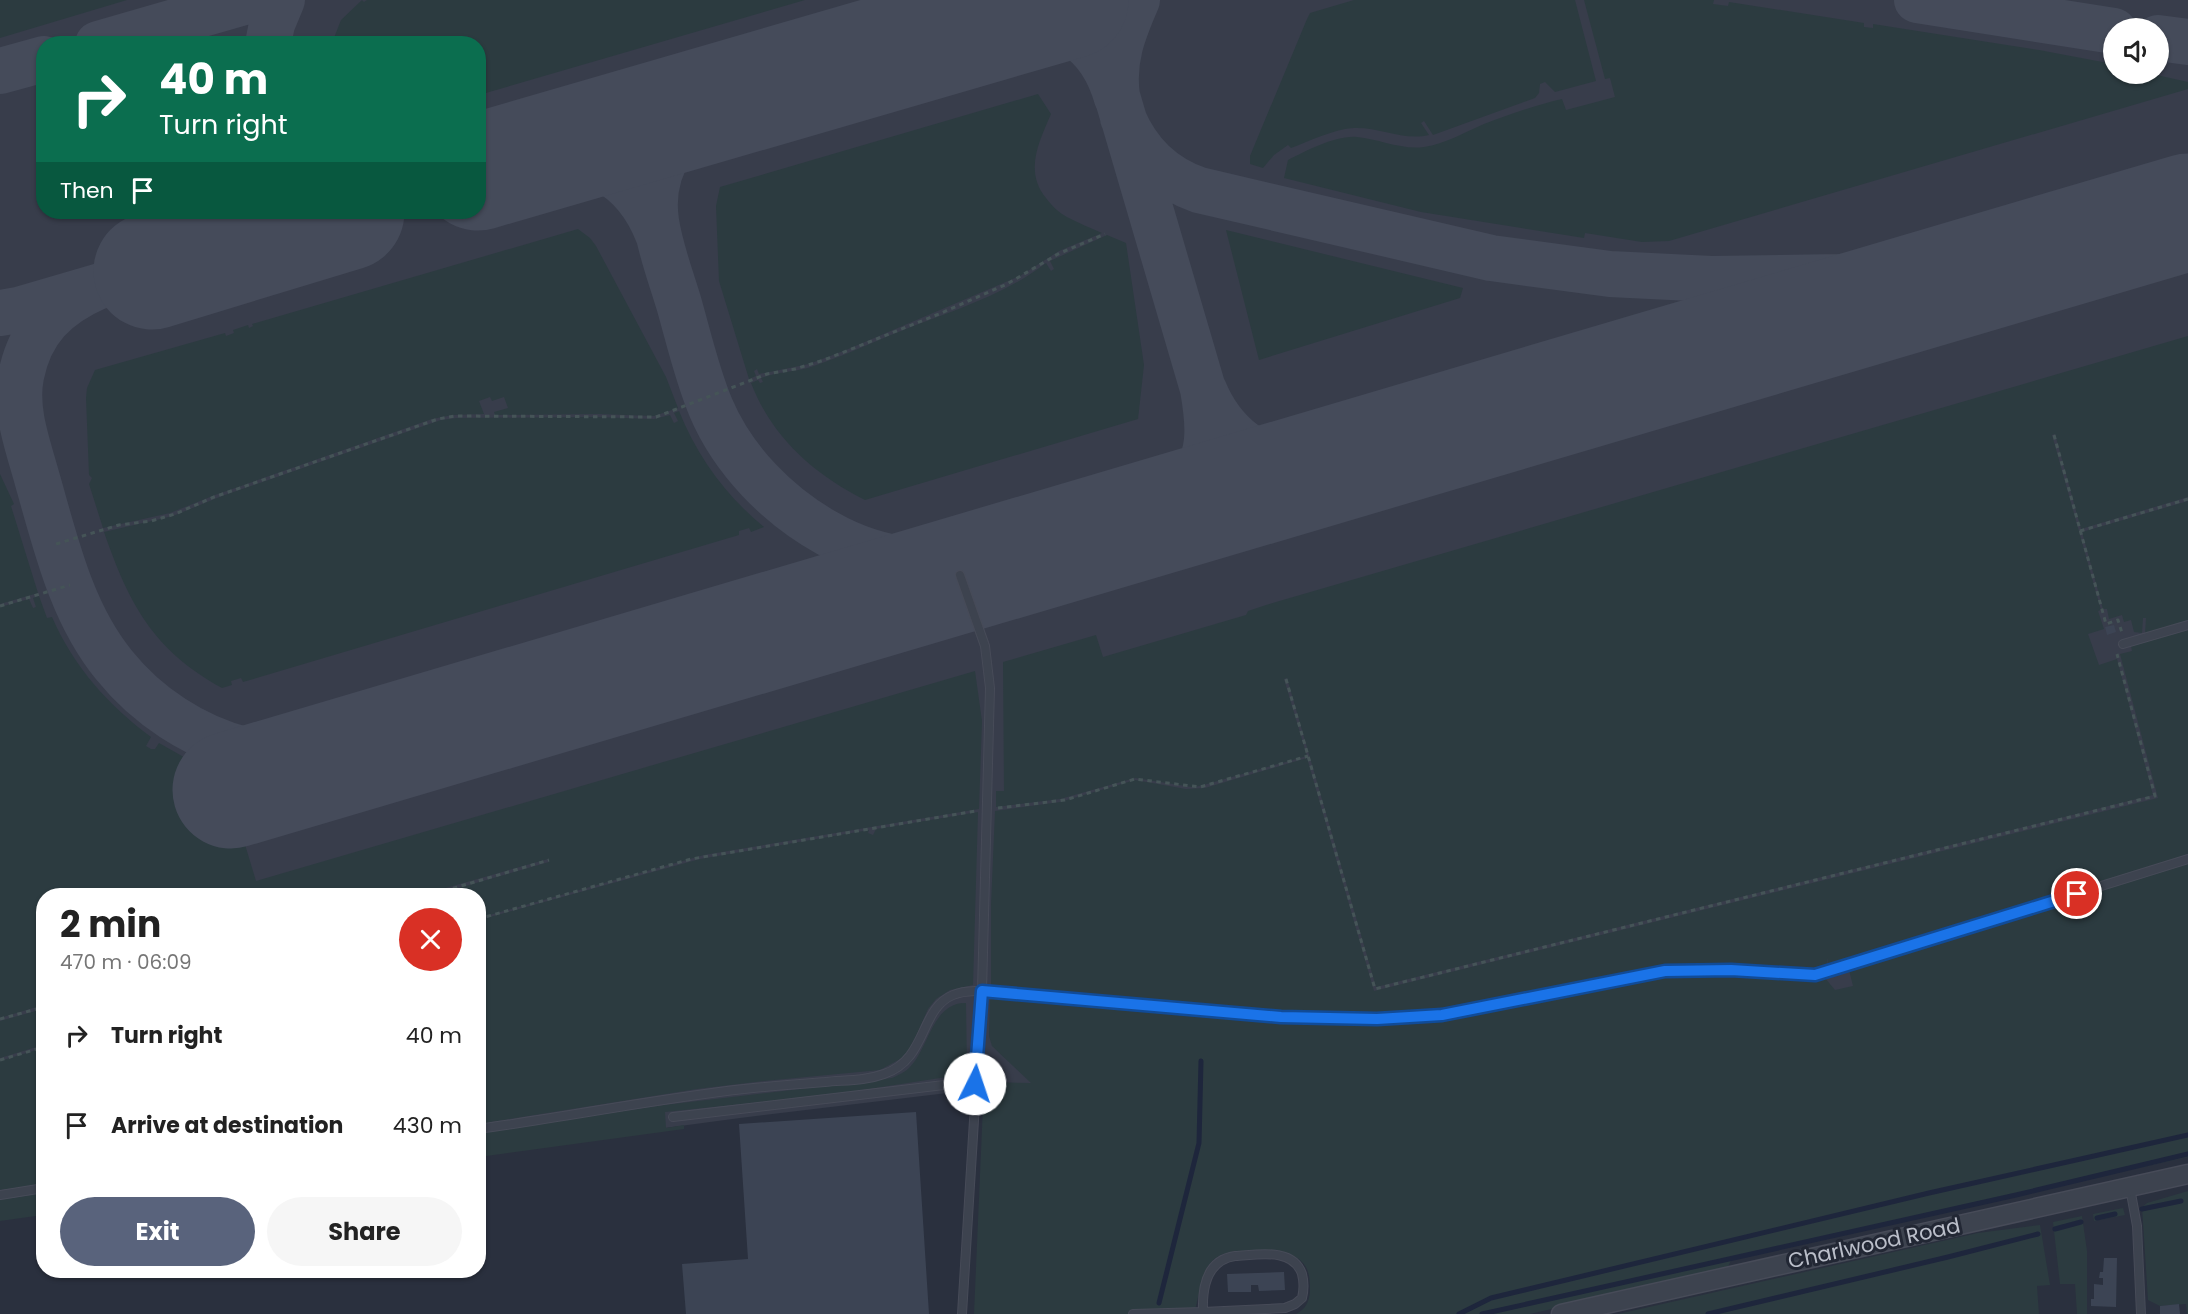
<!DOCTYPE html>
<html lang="en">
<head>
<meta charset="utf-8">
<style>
	body { margin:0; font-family:Poppins,sans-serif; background:#f6f6f6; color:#222; height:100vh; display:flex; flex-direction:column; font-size:22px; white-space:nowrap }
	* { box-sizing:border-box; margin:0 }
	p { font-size:20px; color:#767676 }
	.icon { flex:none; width:33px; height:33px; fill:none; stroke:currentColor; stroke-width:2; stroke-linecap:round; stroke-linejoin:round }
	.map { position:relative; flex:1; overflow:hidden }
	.details { position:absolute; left:36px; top:888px; width:450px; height:390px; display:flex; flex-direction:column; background:#fff; border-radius:24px; box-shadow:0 2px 4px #0004 }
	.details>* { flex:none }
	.banner { position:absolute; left:36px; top:36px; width:450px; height:183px; border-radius:24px; box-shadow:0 2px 4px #0004; background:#0b6e4f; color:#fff; overflow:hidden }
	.tools { position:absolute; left:2103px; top:18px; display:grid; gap:12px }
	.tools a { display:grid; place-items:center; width:66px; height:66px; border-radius:50%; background:#fff; box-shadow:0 2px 4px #0004; font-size:30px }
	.pin { position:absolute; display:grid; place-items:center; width:51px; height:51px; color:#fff; margin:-26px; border:3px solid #fff; border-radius:50%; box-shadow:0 2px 6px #0007 }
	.me { position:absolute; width:66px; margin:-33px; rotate:4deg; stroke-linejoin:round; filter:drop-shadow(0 0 4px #0008) }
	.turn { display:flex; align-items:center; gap:21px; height:126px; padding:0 24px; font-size:27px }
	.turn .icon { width:78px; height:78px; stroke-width:2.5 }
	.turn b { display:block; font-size:42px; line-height:51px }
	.then { display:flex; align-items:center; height:57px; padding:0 24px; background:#0003; gap:12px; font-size:22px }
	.round { display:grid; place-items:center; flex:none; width:63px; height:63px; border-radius:32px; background:#f6f6f6 }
	.overview { display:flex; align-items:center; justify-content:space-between; height:102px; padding:0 24px }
	h1 { font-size:36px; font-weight:700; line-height:45px }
	.primary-button { display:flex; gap:12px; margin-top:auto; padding:12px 24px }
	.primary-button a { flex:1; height:69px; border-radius:36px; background:#59637c; color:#fff; font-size:24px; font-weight:700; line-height:69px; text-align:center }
	.primary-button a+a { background:#f6f6f6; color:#222 }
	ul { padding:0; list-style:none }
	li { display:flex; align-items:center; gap:18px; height:90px; padding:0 24px }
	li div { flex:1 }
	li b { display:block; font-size:22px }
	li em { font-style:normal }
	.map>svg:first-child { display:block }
	.airport { fill:#383d4b; fill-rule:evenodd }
	.green { fill:#2c3b40 }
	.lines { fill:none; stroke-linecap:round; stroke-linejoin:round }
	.stream { stroke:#1e263c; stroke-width:5 }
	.taxiway { stroke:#454b5a; stroke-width:46 }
	.runway { stroke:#454b5a; stroke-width:117 }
	.building { fill:#3c4454 }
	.service-casing { stroke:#474b58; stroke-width:10 }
	.tertiary-casing { stroke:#474b58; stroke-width:21 }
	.path { stroke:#455457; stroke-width:3; stroke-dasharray:4.5 4.5; stroke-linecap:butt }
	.service { stroke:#3d434f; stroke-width:8 }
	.tertiary { stroke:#3d434f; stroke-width:18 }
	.route-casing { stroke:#114b97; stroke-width:15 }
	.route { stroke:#1a73e8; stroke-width:10 }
	.labels { text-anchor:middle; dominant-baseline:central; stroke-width:6; stroke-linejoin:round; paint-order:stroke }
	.street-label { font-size:21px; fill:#babec9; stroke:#222734 }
</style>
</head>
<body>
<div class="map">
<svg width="2188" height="1314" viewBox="0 0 2188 1314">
	<rect width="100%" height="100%" fill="#2a303e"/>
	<path class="airport" d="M0,0h2188v953l-555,153 -649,-24v-22l-13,1 -4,3 -3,27 -224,27 -261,35 -1,-257h-434l-1,316 -43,6zM2114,28h44v46h-44zM44,44h434v168h-434z"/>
	<path class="green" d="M0,0h127l-127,38z
		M362,0l2,2 3,-2h438l-326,95 -1,-51 -146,-1 9,-23z
		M1354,0h221l21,81 -41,11 -10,-10 -5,2 -1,9 -4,5 -102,37 -9,-14 -3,2 8,12c-26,6 -49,-8 -75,-7 -20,1 -44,13 -63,20l-3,-3 -14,10 -11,13 -13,-4v-8l57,-137 3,-6z
		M1584,0h130l-1,4 15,2 1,-4 135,21v4l9,1v-4l166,26 74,14 1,10h38l36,8v7l-519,152 -27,1 -57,-9 -1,5 -163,-26 -137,-34 4,-18c18,-9 48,-25 69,-23 22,2 44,13 67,10 21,-3 41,-15 60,-23 26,-10 52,-19 78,-25l4,11 49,-13 -5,-19 -5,1z
		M1038,94l13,20c-12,28 -27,57 -5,84 6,8 13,15 21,19 11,6 24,11 35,16l-43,18 -39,25 -174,74 -37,14 -50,10 -2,-5 -3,2 2,5 -7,3 -30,-98 -3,-75 4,-19z
		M578,229l12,9 6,8 70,131 12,31 -24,8 -55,-2 -104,1 -1,-3 14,-4 -4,-11 -12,4 -2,-4 -11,4 5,13 -31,1 -21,4 -217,76 -45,18 -67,15 -14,-44 3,-6 -3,-3 -3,-77 1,-10 8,-18 130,-37 1,3 8,-3 -1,-3 15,-5 1,3 4,-2 -1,-2z
		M1226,230l237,58 -3,10 -201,62z
		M1107,235l19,8 18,122 -6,54 -273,81c-52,-26 -93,-63 -114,-117l7,-3 2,3 3,-1 -2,-4c16,-6 33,-6 50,-11 30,-10 60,-24 90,-36 48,-19 104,-36 145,-68l5,8 3,-2 -4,-8z
		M2188,336v161l-107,32 -26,-95 -3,1 49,175 -3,1 6,18 -16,5 11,31 18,-6 36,136 -777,192 -89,-309 -3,1 23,77 -107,30 -8,1 -57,-9 -75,21 -64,8v-16h8l-1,-129 93,-27 7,22 143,-42 2,-4 18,-6z
		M679,411c18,45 47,85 85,116l-13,5 -2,-4 -10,3v4l-496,147 -2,-4 -10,3 1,4 -10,3c-69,-38 -93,-84 -118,-156l69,-16 49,-20 219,-76 16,-2 137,-1 60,2 16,-4 4,8 4,-2 -4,-8z
		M0,474l14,30 -3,2 27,87 -38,11z
		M2188,501v121l-43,12 1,-16h-3l-1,15 -8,-1 -3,-12 -7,2 -2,-7 -13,4 -2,-10h-4l-21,-77z
		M39,596l8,22 5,-1c21,49 57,89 99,120l-5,9 5,3h4l4,-6 30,17 35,15 32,106 719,-210 7,50 -3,88 -275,46 -225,63 -1,-22 -44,-1 115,-33 -1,-3 -127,36 -377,1 -1,109 -43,13v-411l29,-8 4,9 3,-1 -3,-9z
		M2188,629v226l-354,110 -5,1 -2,-9 1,10 -18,2 -91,-5 -57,2 -178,37 -42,6 -68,5 -127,-4 -256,-25v-80l4,-94 65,-9 75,-22 51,9 19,-1 102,-30 67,233 784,-193 -38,-144 12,-3 -1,-5z
		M978,812l-5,173 -23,5 -14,9 -8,10 -18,41 -8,8 -22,12 -116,11 -67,8 -218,35v-204l221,-61 169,-29 -1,3 5,2 3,-6z
		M2188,863v294l-456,101 -4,9 -6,3 -192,44h-234c10,-5 13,-12 14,-23 0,-11 0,-22 -9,-30 -11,-12 -62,-12 -77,-7 -6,2 -12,6 -15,11 -8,11 -11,36 -15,49h-220l10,-232 47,1 -39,-37 -3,-10 1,-36 10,-5 252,26 100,3 69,-3 46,-5 190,-39 67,-3 78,5 23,-1 10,12 18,-4 -4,-16z
		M966,1003l1,66 -14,7 -123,19 -165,17 1,16 18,-3v4l-205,28 -1,-24 186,-28 228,-27c6,-3 12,-5 17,-10 20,-19 23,-66 57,-65z
		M43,1009v36l-43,13v-37z
		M43,1048v136l-43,6v-129z
		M2188,1191v123h-1l-1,-10 -26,2 -12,-6 -6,-93 5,-4z
		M43,1193v22l-43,6v-21z
		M2123,1208l2,7 -31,6 -1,-7z
		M2082,1216l5,35v63h-10l-2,-30h-15l-7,-62z
		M2040,1225l10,60 -13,1 2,28h-421l360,-81z"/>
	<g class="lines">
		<path class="stream" d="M2142,1209l39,-8
			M2097,1218l18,-4
			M2055,1229l26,-7
			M1159,1303l40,-160 2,-82
			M1459,1314l32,-16 438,-105 259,-58
			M1482,1314l534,-119 172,-41
			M1708,1314l240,-57 90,-23"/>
		<path class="taxiway" d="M1137,0c-14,32 -25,60 -20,96l86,293c13,75 -2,85 -57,131
			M1917,0l197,31
			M999,21c60,-5 101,17 118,77
			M2158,38l30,4
			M98,44l153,-44
			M268,44l4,-20 10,-24
			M0,71l44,-12
			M731,99c-49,22 -83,66 -75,122 4,28 15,56 23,83 10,35 18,71 32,104 22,52 67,98 116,125 61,35 115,31 181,27
			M1123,118c15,35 39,59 76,72l292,68 119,16 102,5 129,-2 58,-5 93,-13 122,-25
			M526,158c63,-5 108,15 132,76
			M97,287c-41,18 -67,43 -76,89 -7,36 8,72 17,106 18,63 34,132 76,183 33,41 80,72 131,85 52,14 96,3 148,-8
			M0,313l18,-3 134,-39
			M1204,390c18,44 54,73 103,75 11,1 22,-2 33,-3"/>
		<path class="runway" d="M478,172l592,-172
			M152,271l194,-59
			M231,790l1957,-578"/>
	</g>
	<path class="building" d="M2114,625l2,7 -9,3 -2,-8z
		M916,1112l13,202h-243l-4,-50 66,-5 -9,-135z
		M2104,1258h13l-1,49 -25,-1v-7h3v-15l9,1v-7h-4l1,-6h3z
		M1284,1272l1,18 -26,1 -1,-6h-7v7h-23l-1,-18z
		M2179,1304l1,10h-20v-8z"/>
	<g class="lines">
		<g class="service-casing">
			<path id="service" d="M960,575l25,71 5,42 -8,303 -20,323
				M2123,644l65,-19
				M673,1117l288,-34 14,1
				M478,1129c89,-12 177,-30 266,-40 27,-3 54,-5 81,-7 20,-2 40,-1 59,-8 44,-15 35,-65 69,-79 14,-6 34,-4 49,-3l251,23 124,4 83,-7 205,-41 66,-1 84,5 373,-116
				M2130,1188l7,38 4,88
				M0,1195l44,-7
				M1235,1256c22,-1 58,-9 67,18 2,8 2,16 0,24l-7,6 -10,4 -82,4c-1,-25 4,-52 32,-56z
				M1133,1314l70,-2"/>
		</g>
		<g class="tertiary-casing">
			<path id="tertiary" d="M1561,1314l627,-140"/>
		</g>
		<path class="path" d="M2054,435l52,189 12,-4 4,13
			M2080,531l108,-32
			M56,544l63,-19 32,-4 24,-7 39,-17 224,-78 17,-3 201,1 111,-43 28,-5 29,-9 115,-46 68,-30 51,-30 47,-20
			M0,606l70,-21
			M1286,679l89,310 780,-193 -38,-142
			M998,808l67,-8 70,-21 65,8 108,-31
			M427,896l122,-36
			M478,919l213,-60 285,-48
			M0,1019l44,-12
			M0,1060l44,-13"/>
		<use href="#service" class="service"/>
		<use href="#tertiary" class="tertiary"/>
	</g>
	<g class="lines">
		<g class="route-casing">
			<path id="route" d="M975,1084l7,-93 299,26 96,2 65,-4 223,-44 66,-1 84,5 262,-81"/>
		</g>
		<use href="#route" class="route"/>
	</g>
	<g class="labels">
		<g class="street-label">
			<text transform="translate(1874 1243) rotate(-12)">Charlwood Road</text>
		</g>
	</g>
</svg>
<div class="tools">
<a><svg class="icon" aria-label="sound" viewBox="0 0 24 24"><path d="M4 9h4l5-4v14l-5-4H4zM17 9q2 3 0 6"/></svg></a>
</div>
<div class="pin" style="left:2077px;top:894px;background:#d93025"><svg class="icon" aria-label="arrive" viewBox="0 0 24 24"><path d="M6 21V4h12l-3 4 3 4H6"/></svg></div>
<svg class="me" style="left:975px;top:1084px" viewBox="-20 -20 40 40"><circle r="19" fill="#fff"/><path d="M0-13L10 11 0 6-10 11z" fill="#1a73e8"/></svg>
<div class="banner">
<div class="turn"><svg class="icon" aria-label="right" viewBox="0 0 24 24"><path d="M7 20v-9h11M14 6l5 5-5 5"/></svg><div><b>40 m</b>Turn right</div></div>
<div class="then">Then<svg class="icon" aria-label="arrive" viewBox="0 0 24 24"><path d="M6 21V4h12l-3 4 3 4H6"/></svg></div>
</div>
<section class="details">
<div class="overview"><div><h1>2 min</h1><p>470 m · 06:09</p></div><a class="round" style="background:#d93025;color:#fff"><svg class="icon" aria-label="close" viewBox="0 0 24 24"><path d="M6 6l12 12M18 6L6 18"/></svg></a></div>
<ul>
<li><svg class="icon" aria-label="right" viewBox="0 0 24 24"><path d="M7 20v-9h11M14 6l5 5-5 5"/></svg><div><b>Turn right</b></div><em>40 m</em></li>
<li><svg class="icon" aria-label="arrive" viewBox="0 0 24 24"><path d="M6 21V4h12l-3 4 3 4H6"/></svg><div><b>Arrive at destination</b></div><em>430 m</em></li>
</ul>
<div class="primary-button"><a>Exit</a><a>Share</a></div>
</section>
</div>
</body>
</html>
